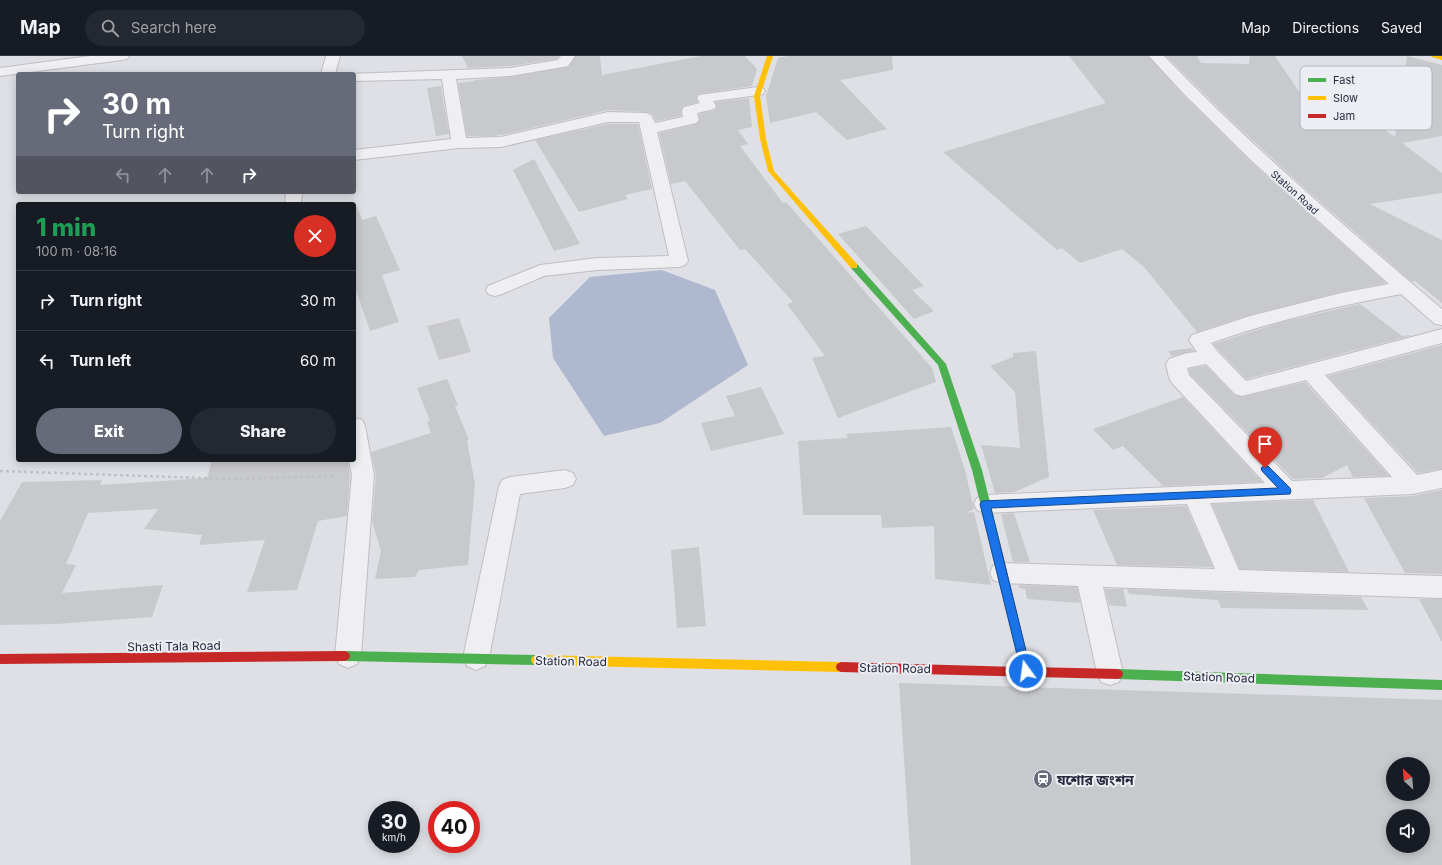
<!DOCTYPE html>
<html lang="en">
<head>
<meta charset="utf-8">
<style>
	body { margin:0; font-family:Inter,"Noto Sans Bengali",sans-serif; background:#242831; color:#f1f3f6; height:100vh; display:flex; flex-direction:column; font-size:15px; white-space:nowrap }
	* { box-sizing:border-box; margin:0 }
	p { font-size:13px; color:#9ea1a6 }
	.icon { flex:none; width:22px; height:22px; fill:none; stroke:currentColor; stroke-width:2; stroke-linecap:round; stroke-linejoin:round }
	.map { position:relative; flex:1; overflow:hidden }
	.sheet { position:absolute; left:16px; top:146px; width:340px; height:260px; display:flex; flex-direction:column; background:#171b24; border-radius:4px; box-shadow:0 2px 10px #0003 }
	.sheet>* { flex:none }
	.banner { position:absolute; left:16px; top:16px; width:340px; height:122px; border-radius:4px; box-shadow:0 2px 10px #0003; background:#676a78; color:#fff; overflow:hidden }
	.needle { width:26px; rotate:334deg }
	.fabs { position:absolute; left:1386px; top:701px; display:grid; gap:8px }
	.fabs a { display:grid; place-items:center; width:44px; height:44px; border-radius:50%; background:#171b24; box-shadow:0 2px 10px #0003; font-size:20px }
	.speed { position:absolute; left:368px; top:745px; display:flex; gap:8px; font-size:20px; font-weight:700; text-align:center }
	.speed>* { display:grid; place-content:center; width:52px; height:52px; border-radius:50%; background:#171b24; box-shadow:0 2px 10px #0003; line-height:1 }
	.speed small { font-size:10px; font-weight:400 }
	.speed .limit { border:6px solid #d22; background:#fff; color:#111 }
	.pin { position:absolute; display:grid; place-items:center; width:34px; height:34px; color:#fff; margin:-41px -17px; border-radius:50% 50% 50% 0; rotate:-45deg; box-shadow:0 0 4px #0007 }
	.pin .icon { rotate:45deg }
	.me { position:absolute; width:44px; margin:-22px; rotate:346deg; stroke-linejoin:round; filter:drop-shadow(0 0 3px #0008) }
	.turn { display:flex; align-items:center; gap:14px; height:84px; padding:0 20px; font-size:18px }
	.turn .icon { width:52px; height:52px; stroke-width:2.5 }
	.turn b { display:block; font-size:28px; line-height:34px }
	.lanes { display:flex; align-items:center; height:38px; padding:0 20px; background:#0003; justify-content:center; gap:20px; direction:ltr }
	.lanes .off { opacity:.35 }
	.round { display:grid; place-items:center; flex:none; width:42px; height:42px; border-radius:21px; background:#242831 }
	.headline { display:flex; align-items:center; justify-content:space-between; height:68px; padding:0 20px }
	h1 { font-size:24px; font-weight:800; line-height:30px; color:#1e9e55 }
	.button { display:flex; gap:8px; margin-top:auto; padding:8px 20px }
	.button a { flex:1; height:46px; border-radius:24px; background:#676a78; color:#fff; font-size:16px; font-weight:800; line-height:46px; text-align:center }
	.button a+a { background:#242831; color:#f1f3f6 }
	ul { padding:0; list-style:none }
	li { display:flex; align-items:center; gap:12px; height:60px; padding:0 20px; border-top:1px solid #363941 }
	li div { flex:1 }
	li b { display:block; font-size:15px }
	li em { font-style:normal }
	header { display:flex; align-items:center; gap:24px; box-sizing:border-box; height:56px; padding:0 20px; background:#171b24; border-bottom:1px solid #363941 }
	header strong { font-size:19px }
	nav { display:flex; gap:22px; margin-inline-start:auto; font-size:14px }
	.search { width:280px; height:36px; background:#242831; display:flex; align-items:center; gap:10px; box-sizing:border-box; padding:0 14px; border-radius:22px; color:#9ea1a6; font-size:15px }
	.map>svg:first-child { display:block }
	.water { fill:#aeb8cf }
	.building { fill:#c8c9cd; fill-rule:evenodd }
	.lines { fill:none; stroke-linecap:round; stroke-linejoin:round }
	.street-casing { stroke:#bebec3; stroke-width:2 }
	.path { stroke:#c0c1c6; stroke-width:2.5; stroke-dasharray:3 3; stroke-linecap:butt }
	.street { fill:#efeff1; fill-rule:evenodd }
	.fast { fill:#4caf50; fill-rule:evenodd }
	.slow { fill:#ffc107; fill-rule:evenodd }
	.jam { fill:#c62828; fill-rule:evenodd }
	.route { fill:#1a73e8; stroke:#114b97 }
	.labels { text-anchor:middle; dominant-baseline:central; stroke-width:4; stroke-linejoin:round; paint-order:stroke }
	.far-street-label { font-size:10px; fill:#272b3d; stroke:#eceef4 }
	.street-label { font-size:12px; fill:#272b3d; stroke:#eceef4 }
	.near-poi-label { font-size:14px; font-weight:bold; fill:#272b3d; stroke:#eceef4; text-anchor:start }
	.key { fill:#eceef4; stroke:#b1b4bd; stroke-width:1 }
	.key-label { font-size:11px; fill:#272b3d }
</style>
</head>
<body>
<header>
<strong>Map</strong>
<div class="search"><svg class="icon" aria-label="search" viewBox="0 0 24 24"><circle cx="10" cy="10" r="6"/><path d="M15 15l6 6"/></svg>Search here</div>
<nav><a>Map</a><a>Directions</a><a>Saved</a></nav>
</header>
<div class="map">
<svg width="1442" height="809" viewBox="0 0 1442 809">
	<rect width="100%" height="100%" fill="#dfe0e5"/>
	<path class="water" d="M662,214l53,20 33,75 -88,58 -56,13 -51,-78 -4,-40 41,-41z"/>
	<path class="building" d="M462,0h97l-2,3 -47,7 -42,2z
		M576,0h24l2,19 99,-19h44l12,13 -5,17 -53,8 -3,3 2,5 -15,4 -2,4v6l-25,5 -4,-7 -5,-2 -39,-2 -97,23 -18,3h-26l-9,-53 17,-2 -1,-1 36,-3 58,-10z
		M788,0h104l1,14 -53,10 47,49 -40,11 -31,-28 -46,11 -4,-27 12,-38z
		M1069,0h79l35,39 69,68 134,120 -45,9 -91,23 -53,17 -53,-65 -22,-18 -42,14 -18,-15 -5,2 -114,-98 163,-49z
		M1166,0h31l4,7 48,1 1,-8h25l37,55 12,10 12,-2 9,7 29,-4 21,15 12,-81 35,9v71l-40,7 40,30v20l-72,11 72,36v63l-27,-22 -3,1 -111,-97 -69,-64z
		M441,30l8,48 -13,2 -9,-48z
		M749,42l3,29 -14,3 10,14 -8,2 43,57 3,-1 146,166 4,14 -98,36 -26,-60 13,-2 -38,-52 6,-2 -48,-53 -5,1 -55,-69 -14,3 -12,-51 37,-9 4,-4 -1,-6 16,-4 2,-3 -2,-5z
		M608,68h30l14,65 -27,6 3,4 -49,13 -44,-72z
		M534,103l46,85 -26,7 -41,-81z
		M354,151h3l5,13 14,-4 24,54 -18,5 17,47 -29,9 -16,-47z
		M866,170l58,60 -12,4 22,21 -20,8 -76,-85z
		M1360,248l42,32 11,-1 -167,44 -33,-35 69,-22z
		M459,262l12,34 -32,8 -12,-34z
		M1442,289v124l-24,4 -90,-97z
		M1192,292l2,3 -22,5 -4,-5z
		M1036,295l13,126 -35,15 -19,1 -14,-48 39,3 -5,-56 -25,-26 23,-9v-4z
		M1206,310l28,29 8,2 63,-15 84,94 -36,1 -6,-12 -25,13 -29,1 -103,-105 -1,-5z
		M447,323l11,26 -3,1 14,34 -2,1 8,43 -7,81 -49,5 -4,7 -40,2 6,-28 -9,-30 4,-46 -5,-23 60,-19 -4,-11 3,-1 -13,-33z
		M761,331l23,47 -73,17 -10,-28 34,-7 -9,-20z
		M1183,341l79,85 -99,4 -40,-40 -10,4 -20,-21z
		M951,371l14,43 9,39 -8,4 8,-1 17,73 -56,-6 -1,-53 -52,2 -1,-13h-78l-5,-74 50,-3 -2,-4z
		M212,404h136l2,15 -3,41 -29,5 -21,69 -50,2 18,-52 -66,5 3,-10 -58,-6 14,-20 -70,4 -22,51 10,1 -14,28 101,-8 -11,32 -96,7 -56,1v-104l22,-39 80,-2 -2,5 107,-7z
		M1442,434v84l-37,-1 -41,-75 48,-2z
		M1313,444l36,72 -109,-3 -28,-65z
		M1186,450l27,61 -96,-2 -24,-55z
		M1014,457l16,49h-17l-12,-48z
		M699,491l7,79 -29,2 -6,-78z
		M1019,529l58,2 3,16 -53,-4 -2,-10 -6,-1z
		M1105,533h18l4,18 -18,-2z
		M1127,533l234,8 7,13 -147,-2 -3,-8 -89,-6z
		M1419,543h23v43z
		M899,627l543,17v165h-531zM1393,708h30v30h-30zM1393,760h30v30h-30z"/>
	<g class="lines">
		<g class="street-casing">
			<path id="street" d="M90,0h39l-2,3 -5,1 -122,16v-8z
				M326,0h14l-5,18h-14z
				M561,0h14l-7,10 -5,1 -53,9 -54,3 10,59 35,-1 107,-25 38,1 5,2 4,8 28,-6 -1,-7 2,-3 16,-4 -3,-5 2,-3 59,-8 5,1 2,3 -2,3 -5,1 -45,6 3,5 -2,3 -17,4 2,7 -3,3 -39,9 31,129 -3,4 -6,2 -82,3 -53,6 -42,18 -7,2 -7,-2 -2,-4 2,-4 52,-21 57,-7 72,-2 -30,-134h-31l-107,25 -42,1 -105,12v-10l97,-11 -9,-60 -88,2v-7h-5l161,-6 48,-8z
				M1149,0h15c87,90 182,172 278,253v16l-7,-1 -34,-30c-65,12 -128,27 -190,49l7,9 28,29 196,-52v14l-117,32 92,100 25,-5v18l-30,6 -202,9 29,67 203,6v22l-339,-11 20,86 -4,9 -9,3 -9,-3 -4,-9 -19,-87 -76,-3 -9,-3 -3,-7 3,-7 9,-3 213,6 -28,-65 -202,9 -8,-3 -3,-6 3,-6 8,-3 280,-12 -93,-100 -3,-5 -3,-14 3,-5 18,-6 10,-1 -8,-12 3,-5 58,-19 91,-23 48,-9 -136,-122 -69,-68zM1206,308l29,30 7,2 64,-16 86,97 -100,4 -103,-106 -2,-7z
				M286,136h16l-1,12h-16z
				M354,362l8,2 3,6 9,49 -13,181 -4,8 -9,4 -9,-4 -4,-8 17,-181 -3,-15h5z
				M565,414l8,3 3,6 -3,6 -8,3 -45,6 -31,164 -4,8 -9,4 -9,-4 -4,-8 36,-172 3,-6 8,-3z"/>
		</g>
		<path class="path" d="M0,415l232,8 101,-3"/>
		<use href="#street" class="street"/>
		<path class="fast" d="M851,208h6l89,100 36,106 18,73 -2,3 -3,1 -3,-1 -2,-3 -18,-73 -34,-105 -87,-97z
			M345,595l191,4 4,2 1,3 -1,3 -4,2 -191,-4 -4,-2 -1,-3 1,-3z
			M1118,613l324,11v10l-324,-11 -4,-2 -1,-3 1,-3z"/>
		<path class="slow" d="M767,0h6l-13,40 6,43 8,32 83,93v4h-6l-83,-97 -8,-32 -6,-43z
			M1431,0h11v4l-10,-3z
			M536,599l305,7 4,2 1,3 -1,3 -4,2 -305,-7 -4,-2 -1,-3 1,-3z"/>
		<path class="jam" d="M995,483l3,1 2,3 30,124 88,2 4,2 1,3 -1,3 -4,2 -277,-7 -4,-2 -1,-3 1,-3 4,-2 179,5 -30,-124 2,-3z
			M345,595l4,2 1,3 -1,3 -4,2 -345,3v-10z"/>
	</g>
	<path class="route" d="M1265,409l3,1 22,22 1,3 -1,3 -299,14 40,163 -1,4 -4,1 -4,-1 -42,-171 2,-3 296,-13 -16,-17 -1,-3z"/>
	<defs>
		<g id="station-disc" transform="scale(1)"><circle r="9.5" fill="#676a78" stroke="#eceef4"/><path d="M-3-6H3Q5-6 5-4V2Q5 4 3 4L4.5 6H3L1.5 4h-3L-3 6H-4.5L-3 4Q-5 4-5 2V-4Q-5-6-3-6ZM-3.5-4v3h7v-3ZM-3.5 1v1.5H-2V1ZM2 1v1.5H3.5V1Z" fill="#fff"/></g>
	</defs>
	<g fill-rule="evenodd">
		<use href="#station-disc" x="1043" y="723"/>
	</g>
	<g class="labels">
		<g class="far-street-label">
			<text transform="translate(1295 136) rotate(42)">Station Road</text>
		</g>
		<g class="street-label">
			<text transform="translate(174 590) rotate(-1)">Shasti Tala Road</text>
			<text transform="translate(571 605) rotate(1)">Station Road</text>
			<text transform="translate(895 612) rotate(1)">Station Road</text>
			<text transform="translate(1219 621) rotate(2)">Station Road</text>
		</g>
		<g class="near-poi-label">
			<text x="1057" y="723">যশোর জংশন</text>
		</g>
	</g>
	<rect x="1300" y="10" width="132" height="64" rx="6" class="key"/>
	<rect x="1308" y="22" width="18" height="4" fill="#4caf50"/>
	<rect x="1308" y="40" width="18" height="4" fill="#ffc107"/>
	<rect x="1308" y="58" width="18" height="4" fill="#c62828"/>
	<g class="key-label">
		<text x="1333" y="28">Fast</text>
		<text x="1333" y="46">Slow</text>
		<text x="1333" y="64">Jam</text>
	</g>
</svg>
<div class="fabs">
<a><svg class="needle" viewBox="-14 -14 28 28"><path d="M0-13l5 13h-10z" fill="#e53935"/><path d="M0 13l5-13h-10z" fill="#9ea1a6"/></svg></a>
<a><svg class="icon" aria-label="sound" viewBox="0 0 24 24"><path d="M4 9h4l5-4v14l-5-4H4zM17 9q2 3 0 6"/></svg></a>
</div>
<div class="speed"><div>30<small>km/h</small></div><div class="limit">40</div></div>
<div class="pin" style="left:1265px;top:412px;background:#d93025"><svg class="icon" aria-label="arrive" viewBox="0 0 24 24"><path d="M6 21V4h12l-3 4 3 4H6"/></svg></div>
<svg class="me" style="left:1026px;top:615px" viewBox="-20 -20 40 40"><circle r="17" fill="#1a73e8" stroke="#fff" stroke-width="3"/><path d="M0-11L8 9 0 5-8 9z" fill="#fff"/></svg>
<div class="banner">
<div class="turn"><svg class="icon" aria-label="right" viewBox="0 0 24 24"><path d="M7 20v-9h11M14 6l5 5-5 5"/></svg><div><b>30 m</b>Turn right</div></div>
<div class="lanes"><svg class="icon off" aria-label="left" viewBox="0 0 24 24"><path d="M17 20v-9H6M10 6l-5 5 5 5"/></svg><svg class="icon off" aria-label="ahead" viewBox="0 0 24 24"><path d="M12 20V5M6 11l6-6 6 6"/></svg><svg class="icon off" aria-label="ahead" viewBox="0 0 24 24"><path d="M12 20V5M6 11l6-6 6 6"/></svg><svg class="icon" aria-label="right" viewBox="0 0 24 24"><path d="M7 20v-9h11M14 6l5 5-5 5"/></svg></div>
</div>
<section class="sheet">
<div class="headline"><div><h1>1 min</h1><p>100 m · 08:16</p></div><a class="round" style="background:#d93025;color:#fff"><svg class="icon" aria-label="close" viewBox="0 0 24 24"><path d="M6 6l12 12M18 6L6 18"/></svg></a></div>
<ul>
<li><svg class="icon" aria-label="right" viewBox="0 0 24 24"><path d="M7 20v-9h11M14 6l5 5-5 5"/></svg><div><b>Turn right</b></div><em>30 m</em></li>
<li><svg class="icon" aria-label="left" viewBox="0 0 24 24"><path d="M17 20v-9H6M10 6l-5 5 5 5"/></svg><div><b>Turn left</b></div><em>60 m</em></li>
</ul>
<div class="button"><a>Exit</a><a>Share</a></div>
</section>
</div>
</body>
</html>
